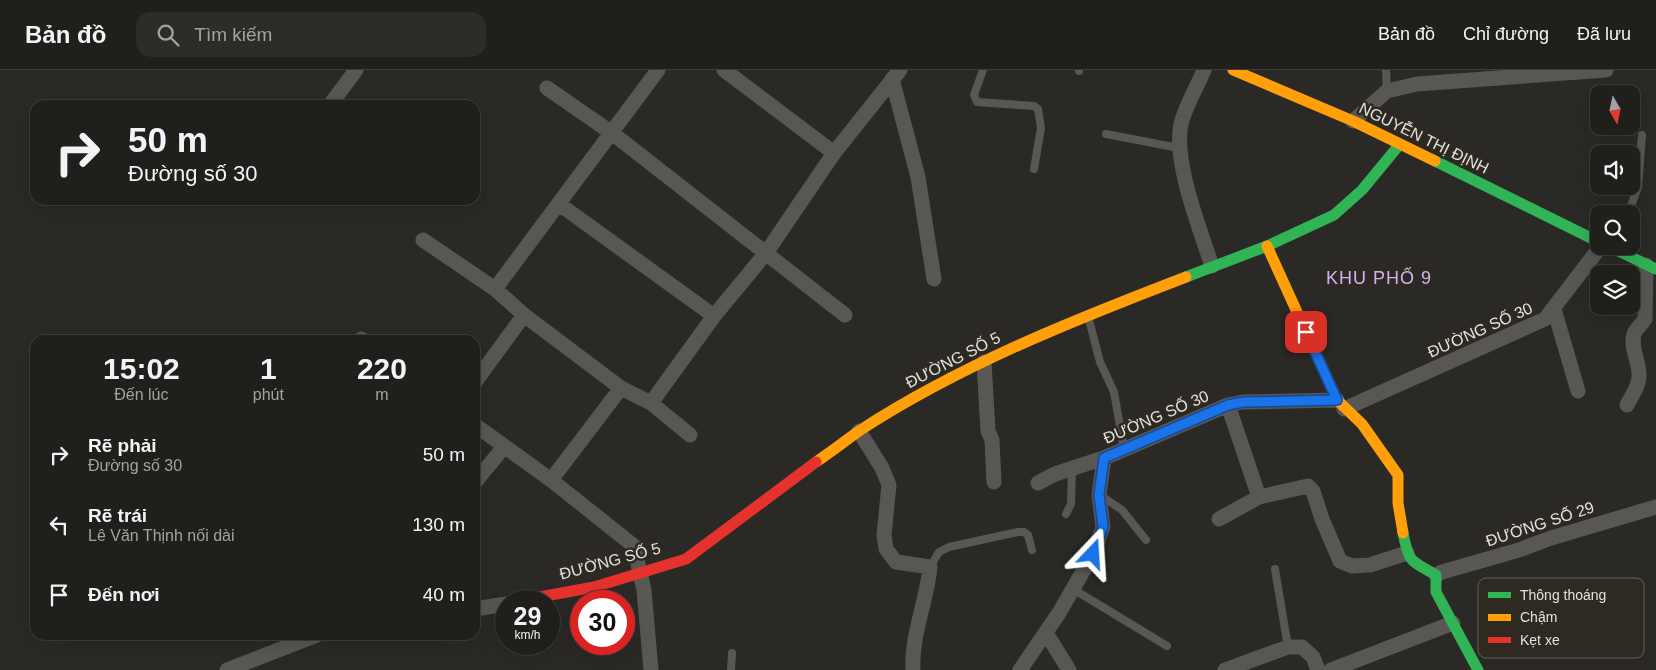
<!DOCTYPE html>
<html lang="vi">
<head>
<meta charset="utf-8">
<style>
	body { margin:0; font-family:Helvetica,sans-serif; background:#2d2c29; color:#f1f3f6; height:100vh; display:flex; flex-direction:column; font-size:19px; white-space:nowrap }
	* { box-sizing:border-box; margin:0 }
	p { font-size:16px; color:#a2a2a3 }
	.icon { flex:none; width:28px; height:28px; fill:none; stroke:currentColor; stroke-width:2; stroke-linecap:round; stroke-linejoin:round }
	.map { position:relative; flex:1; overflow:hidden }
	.panel { position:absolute; left:30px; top:265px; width:450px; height:305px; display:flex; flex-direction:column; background:#201f1c; border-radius:15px; box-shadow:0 5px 20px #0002,0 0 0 1px #3d3d3b }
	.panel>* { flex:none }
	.banner { position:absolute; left:30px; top:30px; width:450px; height:105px; border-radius:15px; box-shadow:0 5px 20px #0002,0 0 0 1px #3d3d3b; background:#201f1c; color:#f1f3f6; overflow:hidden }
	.needle { width:32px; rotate:171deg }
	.controls { position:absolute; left:1590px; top:15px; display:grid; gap:10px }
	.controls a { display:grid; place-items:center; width:50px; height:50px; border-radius:10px; background:#201f1c; box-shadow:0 5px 20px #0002,0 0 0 1px #3d3d3b; font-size:25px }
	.speed { position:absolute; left:495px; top:520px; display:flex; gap:10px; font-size:25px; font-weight:700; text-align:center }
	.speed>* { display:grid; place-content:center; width:65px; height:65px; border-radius:50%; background:#201f1c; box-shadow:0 5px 20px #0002,0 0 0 1px #3d3d3b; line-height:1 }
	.speed small { font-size:12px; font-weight:400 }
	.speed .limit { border:8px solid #d22; background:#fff; color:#111 }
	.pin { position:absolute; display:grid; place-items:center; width:42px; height:42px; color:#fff; margin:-21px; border-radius:10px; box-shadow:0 2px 8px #0006 }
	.me { position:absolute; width:55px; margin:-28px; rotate:20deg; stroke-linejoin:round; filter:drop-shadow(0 0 4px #0008) }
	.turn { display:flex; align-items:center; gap:18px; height:105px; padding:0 15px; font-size:22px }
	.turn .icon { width:65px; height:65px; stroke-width:2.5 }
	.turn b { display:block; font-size:35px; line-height:42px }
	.eta { display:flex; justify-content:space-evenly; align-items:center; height:85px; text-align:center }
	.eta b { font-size:30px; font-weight:800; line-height:35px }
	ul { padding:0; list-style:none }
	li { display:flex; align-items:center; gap:15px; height:70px; padding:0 15px }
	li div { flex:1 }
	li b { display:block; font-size:19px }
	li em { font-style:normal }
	header { display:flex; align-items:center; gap:30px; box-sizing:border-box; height:70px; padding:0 25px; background:#201f1c; border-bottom:1px solid #3d3d3b }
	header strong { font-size:24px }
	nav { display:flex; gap:28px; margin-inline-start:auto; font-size:18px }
	.search { width:350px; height:45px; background:#2d2c29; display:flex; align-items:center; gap:12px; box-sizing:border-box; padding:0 18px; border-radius:15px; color:#a2a2a3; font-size:19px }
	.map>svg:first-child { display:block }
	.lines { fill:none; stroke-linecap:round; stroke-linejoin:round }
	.lane { stroke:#595754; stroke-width:8 }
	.street { stroke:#595754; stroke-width:15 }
	.fast { stroke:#30b455; stroke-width:11 }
	.slow { stroke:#ff9f0a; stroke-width:11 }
	.jam { stroke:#e5322d; stroke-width:11 }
	.route-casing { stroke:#114b97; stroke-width:12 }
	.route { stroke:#1a73e8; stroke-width:9 }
	.labels { text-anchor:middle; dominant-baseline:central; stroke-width:5; stroke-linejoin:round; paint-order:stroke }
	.street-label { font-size:16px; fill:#e4e1dc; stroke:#2e2a22 }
	.neighbourhood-label { font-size:18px; letter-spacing:1px; fill:#d1b0f5; stroke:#2e2a22 }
	.key { fill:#2e2a22; stroke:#65615a; stroke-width:1 }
	.key-label { font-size:14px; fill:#e4e1dc }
</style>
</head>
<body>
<header>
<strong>Bản đồ</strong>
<div class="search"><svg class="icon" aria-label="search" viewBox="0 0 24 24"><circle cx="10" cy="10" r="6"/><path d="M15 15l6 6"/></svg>Tìm kiếm</div>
<nav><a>Bản đồ</a><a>Chỉ đường</a><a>Đã lưu</a></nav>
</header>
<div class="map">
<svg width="1656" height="600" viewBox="0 0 1656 600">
	<rect width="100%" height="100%" fill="#2b2925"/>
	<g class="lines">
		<path class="lane" d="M983,0l-9,25 3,7 57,4 4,3 3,19 -7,41
			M1386,0l1,21
			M1079,1v-1
			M1106,64l73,14
			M1628,144l10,-27 4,-52
			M1088,246l12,46 14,30 10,57
			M1100,425l22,15 24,30
			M1066,444l5,-10 1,-36
			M930,497l9,-15 10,-5 69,-15h6l4,3 4,15
			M1275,499l13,78
			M1073,519l94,57
			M731,600l1,-17"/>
		<path class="street" d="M724,0l110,83
			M1204,0c-7,17 -19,37 -23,54 -8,38 19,105 31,142
			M892,9l26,98 16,102
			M547,18l65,45 233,182
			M330,35l26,-35
			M1353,51l34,-30 30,-7 189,-14
			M559,134l155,112
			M423,170l72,49 29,26 97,73 30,15 39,32
			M495,219l163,-219
			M1554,239l24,82
			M361,269l2,1
			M984,292l4,69 4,9 2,42
			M475,312l49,-67
			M651,333l63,-87 52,-63 68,-100 66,-83
			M1228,335l31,92
			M1627,335c4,-8 12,-19 12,-28 1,-15 -9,-28 -5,-43 2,-5 8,-10 11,-15l1,-54
			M1344,339l201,-90 56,-73
			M475,355l76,55 83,66 10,44 7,80
			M859,361l23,37 7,17 -5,50 2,14 10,13 34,5c-3,34 -19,68 -17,103
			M551,410l70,-92
			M475,412l29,-35
			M1038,413l17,-9 49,-16
			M1219,449l40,-22 49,-11 5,5 9,28 18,42 12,5 18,-1 37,-12
			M1436,505l6,-3 77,-22 32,-12 105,-31
			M475,539l31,-5
			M1046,563l23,37
			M227,600l90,-35
			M1020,600l39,-57 34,-59 10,-27 -4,-32 5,-37 124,-53 15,-3 94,-2
			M1225,600l63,-23h14l11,10 5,13
			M1331,600l122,-47"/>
		<path class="fast" d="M1435,91l164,81
			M1608,176l48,23
			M1186,207l81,-31 67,-31 28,-25 38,-46
			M1403,463c6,30 7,27 33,42v17l42,78"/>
		<path class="slow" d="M1233,0l120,51 82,40
			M1267,176l70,154 25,24 36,51v28l5,30
			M816,392c15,-10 29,-21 43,-31 101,-66 215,-111 327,-154"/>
		<path class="jam" d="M518,531l76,-14 92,-28 130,-97"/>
	</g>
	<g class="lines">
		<g class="route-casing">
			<path id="route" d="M1093,484l10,-27 -4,-32 5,-37 124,-53 15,-3 94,-2 -31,-68"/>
		</g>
		<use href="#route" class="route"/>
	</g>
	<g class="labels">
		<g class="street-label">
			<text transform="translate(1424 68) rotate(26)">NGUYỄN THỊ ĐỊNH</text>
			<text transform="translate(1480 260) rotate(-24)">ĐƯỜNG SỐ 30</text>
			<text transform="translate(953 290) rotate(-27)">ĐƯỜNG SỐ 5</text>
			<text transform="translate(1156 347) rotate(-23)">ĐƯỜNG SỐ 30</text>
			<text transform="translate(1540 454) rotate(-18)">ĐƯỜNG SỐ 29</text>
			<text transform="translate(610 491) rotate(-15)">ĐƯỜNG SỐ 5</text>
		</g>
		<g class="neighbourhood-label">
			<text x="1379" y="208">KHU PHỐ 9</text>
		</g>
	</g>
	<rect x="1478" y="508" width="166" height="80" rx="8" class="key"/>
	<rect x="1488" y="522" width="23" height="6" fill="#30b455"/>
	<rect x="1488" y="544" width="23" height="7" fill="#ff9f0a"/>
	<rect x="1488" y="567" width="23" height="6" fill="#e5322d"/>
	<g class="key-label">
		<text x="1520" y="530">Thông thoáng</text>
		<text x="1520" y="552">Chậm</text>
		<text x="1520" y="575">Kẹt xe</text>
	</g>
</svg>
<div class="controls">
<a><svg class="needle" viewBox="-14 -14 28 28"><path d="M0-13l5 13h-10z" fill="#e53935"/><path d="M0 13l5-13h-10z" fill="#a2a2a3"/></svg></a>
<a><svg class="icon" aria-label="sound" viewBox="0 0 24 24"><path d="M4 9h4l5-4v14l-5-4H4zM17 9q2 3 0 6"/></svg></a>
<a><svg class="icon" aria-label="search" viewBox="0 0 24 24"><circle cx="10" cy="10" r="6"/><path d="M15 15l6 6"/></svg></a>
<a><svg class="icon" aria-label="layers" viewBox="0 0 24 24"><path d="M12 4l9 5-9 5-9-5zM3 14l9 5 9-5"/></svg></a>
</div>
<div class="speed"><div>29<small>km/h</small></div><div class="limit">30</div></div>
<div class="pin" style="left:1306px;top:262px;background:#d93025"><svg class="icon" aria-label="arrive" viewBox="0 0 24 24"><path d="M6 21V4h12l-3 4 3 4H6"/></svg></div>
<svg class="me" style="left:1093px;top:484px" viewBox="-20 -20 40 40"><path d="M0-17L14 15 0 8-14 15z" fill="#1a73e8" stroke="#fff" stroke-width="4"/></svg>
<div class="banner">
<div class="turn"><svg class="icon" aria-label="right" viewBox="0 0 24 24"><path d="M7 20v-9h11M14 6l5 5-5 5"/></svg><div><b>50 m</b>Đường số 30</div></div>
</div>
<section class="panel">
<div class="eta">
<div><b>15:02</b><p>Đến lúc</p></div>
<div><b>1</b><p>phút</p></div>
<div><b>220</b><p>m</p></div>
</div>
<ul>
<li><svg class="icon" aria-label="right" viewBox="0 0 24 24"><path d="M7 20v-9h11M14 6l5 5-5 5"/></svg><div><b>Rẽ phải</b><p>Đường số 30</p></div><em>50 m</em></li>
<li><svg class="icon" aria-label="left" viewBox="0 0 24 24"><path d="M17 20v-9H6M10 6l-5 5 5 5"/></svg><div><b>Rẽ trái</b><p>Lê Văn Thịnh nối dài</p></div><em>130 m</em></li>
<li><svg class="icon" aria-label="arrive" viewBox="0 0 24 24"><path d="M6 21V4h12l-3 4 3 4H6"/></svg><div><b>Đến nơi</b></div><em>40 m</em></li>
</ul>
</section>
</div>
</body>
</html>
